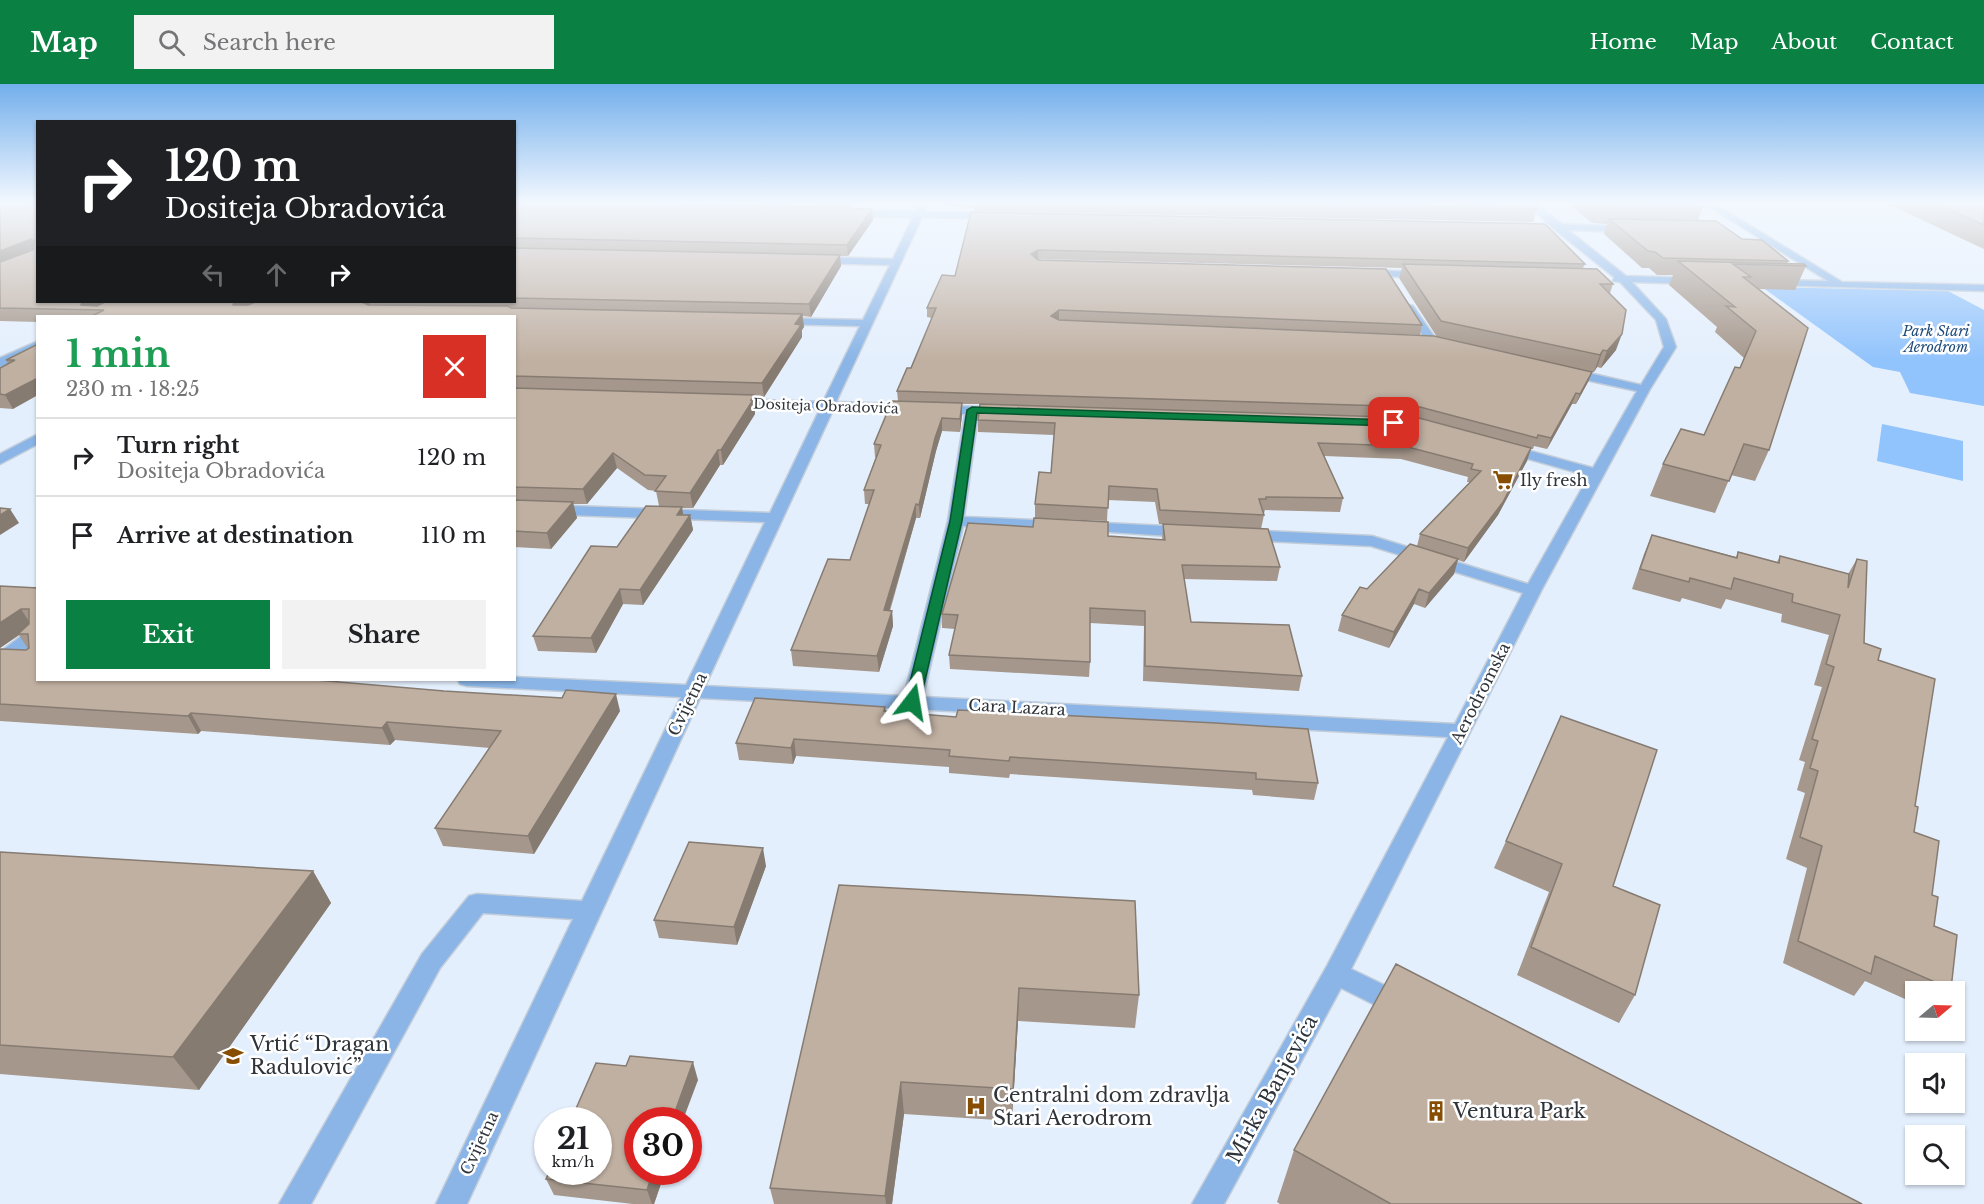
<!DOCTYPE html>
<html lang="en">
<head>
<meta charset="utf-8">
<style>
	body { margin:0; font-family:"Libre Baskerville",serif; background:#f2f2f2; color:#202124; height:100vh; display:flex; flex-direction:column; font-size:22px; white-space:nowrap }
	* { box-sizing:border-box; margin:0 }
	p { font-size:20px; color:#757577 }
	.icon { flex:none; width:33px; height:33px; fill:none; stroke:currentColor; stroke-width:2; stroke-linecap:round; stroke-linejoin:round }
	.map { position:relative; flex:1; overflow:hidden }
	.sheet { position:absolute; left:36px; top:231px; width:480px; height:366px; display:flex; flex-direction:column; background:#fff; border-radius:0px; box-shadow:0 2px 4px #0004 }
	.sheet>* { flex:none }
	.top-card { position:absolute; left:36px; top:36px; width:480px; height:183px; border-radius:0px; box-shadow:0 2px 4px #0004; background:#202124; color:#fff; overflow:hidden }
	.needle { width:39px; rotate:71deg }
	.buttons { position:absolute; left:1905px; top:897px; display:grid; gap:12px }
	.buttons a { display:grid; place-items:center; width:60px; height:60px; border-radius:0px; background:#fff; box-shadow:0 2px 4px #0004; font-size:30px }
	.speed { position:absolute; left:534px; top:1023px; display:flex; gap:12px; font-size:30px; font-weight:700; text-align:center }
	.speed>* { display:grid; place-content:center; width:78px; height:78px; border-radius:50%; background:#fff; box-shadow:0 2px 4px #0004; line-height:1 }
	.speed small { font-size:15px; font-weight:400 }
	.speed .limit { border:9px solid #d22; background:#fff; color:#111 }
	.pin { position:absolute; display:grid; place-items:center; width:51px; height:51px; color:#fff; margin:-26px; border-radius:12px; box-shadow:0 3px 9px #0006 }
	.me { position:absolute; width:66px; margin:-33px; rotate:14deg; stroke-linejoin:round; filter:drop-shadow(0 0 4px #0008) }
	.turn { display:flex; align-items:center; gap:21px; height:126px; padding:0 30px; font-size:27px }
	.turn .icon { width:78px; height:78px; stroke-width:2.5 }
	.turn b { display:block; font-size:42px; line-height:51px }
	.lanes { display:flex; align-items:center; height:57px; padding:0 30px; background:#0003; justify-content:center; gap:30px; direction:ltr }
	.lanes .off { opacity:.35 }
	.round { display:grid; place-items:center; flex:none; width:63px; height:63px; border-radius:0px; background:#f2f2f2 }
	.overview { display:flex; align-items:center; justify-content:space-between; height:102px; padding:0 30px }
	h1 { font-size:36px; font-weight:700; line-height:45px; color:#1e9e55 }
	.cta { display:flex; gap:12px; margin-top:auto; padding:12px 30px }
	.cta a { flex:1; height:69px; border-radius:0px; background:#0b8043; color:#fff; font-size:24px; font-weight:700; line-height:69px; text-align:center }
	.cta a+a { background:#f2f2f2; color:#202124 }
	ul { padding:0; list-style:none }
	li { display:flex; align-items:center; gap:18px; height:78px; padding:0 30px; border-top:2px solid #e0e0e0 }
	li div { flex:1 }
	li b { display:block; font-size:22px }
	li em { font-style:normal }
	header { display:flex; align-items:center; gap:36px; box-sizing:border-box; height:84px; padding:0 30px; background:#0b8043; color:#fff }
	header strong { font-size:28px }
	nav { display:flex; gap:33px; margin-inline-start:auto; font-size:21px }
	.search { width:420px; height:54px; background:#f2f2f2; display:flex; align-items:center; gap:15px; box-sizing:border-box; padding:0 21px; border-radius:0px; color:#757577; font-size:22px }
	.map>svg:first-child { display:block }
	.green { fill:#91c3fc }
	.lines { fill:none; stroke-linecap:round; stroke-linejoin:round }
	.minor-casing { stroke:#c3cdda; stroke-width:3 }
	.minor { fill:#8ab5e6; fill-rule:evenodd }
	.wall { fill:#a5978b; fill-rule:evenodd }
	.shaded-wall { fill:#867b71 }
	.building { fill:#c0b0a2; stroke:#867b71; stroke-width:1.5 }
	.route { fill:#0b8043; stroke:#07532c; stroke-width:1.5 }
	.labels { text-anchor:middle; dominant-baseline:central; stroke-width:5; stroke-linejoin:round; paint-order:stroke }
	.far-park-label { font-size:14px; font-style:italic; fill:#1d4a7b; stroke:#fff }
	.far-street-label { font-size:14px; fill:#2e343a; stroke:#fff }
	.poi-label { font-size:16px; fill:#2e343a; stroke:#fff; text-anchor:start }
	.street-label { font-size:16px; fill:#2e343a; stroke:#fff }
	.near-poi-label { font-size:20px; fill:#2e343a; stroke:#fff; text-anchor:start }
	.near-street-label { font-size:20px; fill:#2e343a; stroke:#fff }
</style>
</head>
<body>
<header>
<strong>Map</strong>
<div class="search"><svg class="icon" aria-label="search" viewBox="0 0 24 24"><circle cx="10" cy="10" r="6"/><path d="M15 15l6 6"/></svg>Search here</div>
<nav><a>Home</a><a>Map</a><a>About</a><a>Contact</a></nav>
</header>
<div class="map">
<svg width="1984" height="1120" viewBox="0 0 1984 1120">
	<rect width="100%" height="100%" fill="#e4effd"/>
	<path class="green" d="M1762,203l186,4 36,19v96l-74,-13 -10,-21 -27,-5z
		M1882,340l81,17v40l-86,-20z"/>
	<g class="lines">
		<g class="minor-casing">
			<path id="minor" d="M920,120l7,1 -3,7 71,1 4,3 -4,3 -73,-2 -86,185 173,6 1,3 -6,4 -26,-1 -14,103 92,4 8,5 -8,5 -93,-5 -40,171 532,27 68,-131 -152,-47 -125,-6 -8,-5 8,-5 126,6 156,48 61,-108 -89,-25 -2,-3 7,-4 88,24 44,-77 -74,-16 -2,-3 6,-4 74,17 23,-38 -8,-27 -36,-38 -7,-1 1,-4 -60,-48 -27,-25h9l26,20 69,3 1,2 -4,3 -60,-2 58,46 68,2 5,3 -5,3 -62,-2 34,37 10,28 -26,42 -109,202 -190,378 60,29 4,8 -4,8 -9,3 -9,-3 -52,-26 -117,216h-32l135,-238 121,-229 -748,-39 -233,506h-31l137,-285 -90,-6 -43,55 -129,236h-32l143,-250 47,-58 8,-2 105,7 99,-204 -214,-11 -7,-2 -2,-4h56v-3l172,8 79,-163 -251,-9v-9l256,9 50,-104 -88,-2 -6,-4 6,-4 91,3 37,-76 -82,-2 -5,-3 5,-3 85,2 27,-55 -74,-2 -5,-3 5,-3 77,2 20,-42 -64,-1 -4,-3 4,-3 67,2zM833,326l132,4 -17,107 -44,175 -199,-10z
				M1705,120h10l127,78 142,3v6l-212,-6 -1,-2 5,-3 52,1z
				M1365,186l59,2 5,3 -5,3 -62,-3 -2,-2z
				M1409,221l4,1 23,33v4h-8l-24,-35z
				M38,257v8l-38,18v-9z
				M38,350v10l-38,20v-10z
				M1084,438l101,5 8,5 -8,5 -106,-7 -3,-3z
				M38,543v14l-28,21 -10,1v-11l32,-24z"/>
		</g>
		<use href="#minor" class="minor"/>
	</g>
	<path class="wall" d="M0,120h38v98h476v-98h339l-3,4 -122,-2 145,14 -25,36h-8l1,10 -30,51 -8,-1 1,11 -2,3v7l-38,60h-10l2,12 -1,2v3l-32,51h-3l-27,43h-11l1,7h7l3,15 -50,75 -20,-1 -27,49 -58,-2 -5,-15 84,-89 42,-41 -3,-15 -8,-1 -31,-22 -30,36h-14l4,14 -26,31 -37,-2v-231h-476v6l-38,-1z
		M947,120h584l6,5 -4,13 -559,-11v-3l-27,-3z
		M1569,120h129l5,3 -5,13 44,19 46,22 -1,3 19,2 -11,24 -37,-1 11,161 -14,31 -24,-6 -16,38 -65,-17 13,-32 41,-29 36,-67 4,-10 -29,-26 2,-5 -48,-42 4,-10h-16l-8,-7h-7l-38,-34 3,-10 -15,-1z
		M1888,120h96v45z
		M971,128l614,52 -2,4 30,16 -3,9 6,57 -15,18 -4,-1 -3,5h-2l-4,10 -12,22h-4l-25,45 -13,-3 -1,3h-2l-4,12 -29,54 -34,47 -6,-2 -4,14 -29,34 -11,-4 -25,44 -51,-17 4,-16 25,-26 50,-43 3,-12 50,-52h-3l1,-5 -67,-18 -77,-3 19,42 -3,14 -75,-2 -1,3h-1l1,2 -3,14 -102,-5 -4,-22 -47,-2 -1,21 -72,-3v-14l16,-31 3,-38 -76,-3v-12l2,-16h-18v11l-2,17 -18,-1 -6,20 -16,67h-4l-26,93h2l1,15 -14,46 -86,-6 -2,-16 59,-90 19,-56h-4l-1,-14 12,-33h-1l-1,-13 24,-43 -1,-10 14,-23 21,-50 -5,-1v-9l28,-32zM1037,175l365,9 -3,10 38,59 -378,-17 361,15 2,-10z
		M38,260l-25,65 -13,-1v-40l8,-4 -2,-4z
		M1163,440l117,43 -3,14 -93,-2 7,43 111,54 -3,15 -156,-10 1,-55 -54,-3v39l-1,15 -139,-8 -1,-14 6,-26 -13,-1v-14l166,-78 54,4z
		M1652,451l84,22 2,-5 39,10 3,-6 68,18 9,-15 7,84 14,17 37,146 -1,26 18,63 2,31 17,63 -2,3h-33v12l-51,-23 -11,15 -71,-33 24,-95 -21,-9 19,-66 -8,-3 8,-28 -6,-2 23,-73 -8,-2 15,-50 -48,-13 1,-8 -56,-15 -5,10 -39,-11 -2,4 -48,-13 12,-35z
		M0,502l38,2v92l582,31 -86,143 -91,-8 -8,-18 55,-80 -95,-8 -5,5 -189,-14 -3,3 -198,-13v-72l26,1 2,-1 -9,-14 -19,13z
		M885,623l1,4 432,72 -4,17 -61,-5 -1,-5 -242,-16 -1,4 -60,-5v-6l-153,-11 -3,8 -54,-4 -3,-17z
		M1506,757l107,45 22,109 -16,28 -102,-48 32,-83 -55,-24z
		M0,768l313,19 18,32 -132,187 -199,-16z
		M766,782l-29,79 -78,-7 -5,-18z
		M839,801l300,110 -4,33 -117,-7 -6,100 -108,-7 -12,90h-118l-4,-16z
		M626,982l72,14 -60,92h27l-11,32h-21l-79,-9 -8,-16z
		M1294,1066l568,54h-582l-3,-2z"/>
	<path class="shaded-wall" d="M872,125l1,11 -25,36 -1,-11z
		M31,155l6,11 -37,15v-14z
		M1038,166v9l-7,4v-9z
		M840,171l1,11 -30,51 -2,-13z
		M82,218h31l-17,8 -15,-5z
		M234,218h25l-21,14 -5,-11z
		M361,218h8l2,5z
		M1059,226v10l-8,6v-10z
		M802,230l2,13 -2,3v7l-38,60 -2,-14 33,-59z
		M1622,250l-6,16 -15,18 6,-17z
		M1603,266l-6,17 -3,5 6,-17z
		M1592,288l-4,10 -12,22 4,-10z
		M38,294v17l-25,14 -8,-14z
		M1576,309l-4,11 -25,45 4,-11z
		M754,311l2,14 -1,2v3l-32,51 -2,-15z
		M962,319v12l-2,17v-13z
		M942,334v13l-6,20 -16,67 -1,-13 16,-67z
		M1531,364l-4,13 -29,54 -34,47 4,-14z
		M718,366l2,15 -27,43 -3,-15z
		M613,369l4,15 -30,36 -4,-15z
		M573,418l4,16 -26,31 -4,-16z
		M916,420v14l-31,107 -1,-15z
		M682,423l2,14 -7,-6z
		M10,425l9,14 -19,12v-20z
		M690,431l3,15 -50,75 -3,-15z
		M1458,475l-4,15 -29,34 4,-15z
		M620,505l3,15 -27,49 -5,-15z
		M1419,505l-5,15 -25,44 5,-16z
		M21,525l11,17 -14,8 1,1 -19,13v-25z
		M892,527l1,15 -14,46 -2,-16z
		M616,610l4,17 -86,143 -6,-18z
		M191,629l10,18 -3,3 -10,-18z
		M387,638l8,18 -5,5 -8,-17z
		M794,655l2,17 -3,8 -2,-16z
		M763,764l3,18 -29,79 -3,-18z
		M313,787l18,32 -132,187 -26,-33z
		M1019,904l-1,33 -6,100 1,-32z
		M693,978l5,18 -15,40h-11z
		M901,998l3,32 -12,90h-6l-1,-8z
		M653,1088h12l-11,32h-2l-5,-14z"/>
	<path class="building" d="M0,120h38v98h44l-1,3 16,1 8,-4h129l-1,3h15l7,-3h107l6,3 140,1 3,2 291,6 -7,10 6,1 -39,58 -248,-7v-60h-422l12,-6 -104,-2v-46l33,-12 1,-9 -3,-2 -31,12z
		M514,120h132l226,5 -25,36 -333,-7z
		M1257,120h274l6,5z
		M1596,120h102l5,3 -106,-2z
		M1936,120h48v21z
		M971,128l574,12 40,40 -547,-14 -7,4 7,6 348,9 36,56 -363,-15 -8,6 8,4 375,16 158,36 -12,22 -4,-1 -25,45 -13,-3 -1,3 -117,-31 -523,-16 10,-23h4l25,-60h-9l15,-33 13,1z
		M1609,135l107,2 26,18 20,1 26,21 -125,-3 -8,-6 -7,-1z
		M514,164l326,7 -31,49 -295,-6z
		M1678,177l126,3 2,2 -73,-2 18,13h-8l65,51 -39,122 -25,-6 -15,37 -66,-17 18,-35 23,6 31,-68 5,1 16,-37 -30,-25 9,1z
		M1403,180l194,5 16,15h-13l26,26 -4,24 -15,17 -4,-1 -3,5 -159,-34z
		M38,260v34l-33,17 -5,-1v-26l15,-8h-9z
		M514,304l240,7 -3,5h2l-32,50h-3l-28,43 -35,-2 11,-15 -21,-1 -32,-22 -30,36 -69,-2z
		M892,317l70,2 -2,16 -18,-1 -7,20 -16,67 -3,-1 -32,106 8,1 -15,45 -86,-6 37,-91 22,1 24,-70h-10l17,-45 -7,-1z
		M980,320l439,14 112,30 -28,54 -35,46 -48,-14 61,-63 -10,-2 2,-5 -69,-18 -86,-3 25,55 -77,-1v2h-7l5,16 -104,-5 -3,-21 -48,-3 -1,22 -73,-4 4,-32 12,1 4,-50 -77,-3z
		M514,416l59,2 -26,31 -33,-2z
		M646,422l36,1 -5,8h13l-50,75 -20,-1 -29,49 -58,-2 58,-90 26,1z
		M0,424l10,1 -10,6z
		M1034,434l74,4v14l57,4 -2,-16 105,5 12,38 -98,-2 9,57 98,3 13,51 -157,-10v-55l-55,-3v54l-141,-7 9,-40 -16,-1 26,-91 65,4z
		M1652,451l85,23 1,-6 41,11 1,-7 69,18 -1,14 9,-29 10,2 -3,82 17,6 -3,11 57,19 -20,127 3,1 -4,25 25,9 -7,54 6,2 -4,29 23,9 -6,54 -76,-33 -4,18 -73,-33 24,-95 -22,-9 18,-66 -8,-3 8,-27 -6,-2 22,-72 -8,-3 14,-49 -48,-13 1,-8 -59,-16 -3,11 -41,-11 -1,4 -49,-13z
		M1410,460l48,15 -29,34 -10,-4 -25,43 -52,-17 18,-28 7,2z
		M0,502l38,2v92h278l128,11 118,7 4,-8 50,4 -88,142 -93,-8 66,-97 -114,-9 -5,6 -191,-15 -3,3 -188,-12v-55l26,1 3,-2 -1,-14h-10l11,-10v-15h-8l-21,14z
		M755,614l130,9 -1,4 72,6 2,-7 258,13 92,6 10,54 -62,-4v-6l-246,-16 -1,4 -60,-5 1,-6 -156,-11 -3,9 -55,-5z
		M1561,632l96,34 -44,136 47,19 -25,90 -104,-48 31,-83 -56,-23z
		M689,758l74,6 -29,79 -80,-7z
		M0,768l313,19 -140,186 -173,-12z
		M839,801l296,16 4,94 -120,-7 -6,101 -112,-7 -16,114 -115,-8z
		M1396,880l466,240h-471l-97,-54z
		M630,972l63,6 -21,58h-34v52h15l-6,18 -101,-11 3,-7h49v-52h-27l25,-57 30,3z"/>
	<linearGradient id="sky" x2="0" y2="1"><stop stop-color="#73afec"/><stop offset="0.43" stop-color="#f3f8fe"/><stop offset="1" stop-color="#f3f8fe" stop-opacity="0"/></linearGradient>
	<rect width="1984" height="277" fill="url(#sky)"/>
	<path class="route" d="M972,323l422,13 5,3 -5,3 -417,-13 -15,108 -42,181 -8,5 -7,-5 45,-181 17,-111z"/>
	<defs>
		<g id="supermarket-bare" transform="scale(1.62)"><path d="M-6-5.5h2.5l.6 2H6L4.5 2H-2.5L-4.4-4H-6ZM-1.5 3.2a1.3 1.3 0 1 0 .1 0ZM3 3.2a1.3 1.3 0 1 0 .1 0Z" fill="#874d03" stroke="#fff" stroke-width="2.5" paint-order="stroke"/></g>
		<g id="school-bare" transform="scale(1.62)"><path d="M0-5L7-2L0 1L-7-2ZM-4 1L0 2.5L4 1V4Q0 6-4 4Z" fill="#874d03" stroke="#fff" stroke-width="2.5" paint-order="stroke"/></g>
		<g id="hospital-bare" transform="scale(1.62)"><path d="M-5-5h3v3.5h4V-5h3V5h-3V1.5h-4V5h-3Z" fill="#874d03" stroke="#fff" stroke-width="2.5" paint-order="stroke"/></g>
		<g id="building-bare" transform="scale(1.62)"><path d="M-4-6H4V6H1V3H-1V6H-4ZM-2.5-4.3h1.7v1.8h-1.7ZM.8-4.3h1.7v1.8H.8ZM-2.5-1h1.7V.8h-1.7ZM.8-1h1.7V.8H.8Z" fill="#874d03" stroke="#fff" stroke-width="2.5" paint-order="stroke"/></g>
	</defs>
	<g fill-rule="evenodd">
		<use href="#supermarket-bare" x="1503" y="396"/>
		<use href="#school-bare" x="233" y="972"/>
		<use href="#hospital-bare" x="976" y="1022"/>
		<use href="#building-bare" x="1436" y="1027"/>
	</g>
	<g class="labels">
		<g class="far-park-label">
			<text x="1936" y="247">Park Stari<tspan x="1936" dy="16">Aerodrom</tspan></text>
		</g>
		<g class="far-street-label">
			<text transform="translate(826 322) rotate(2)">Dositeja Obradovića</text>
		</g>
		<g class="poi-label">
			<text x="1520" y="396">Ily fresh</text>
		</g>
		<g class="street-label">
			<text transform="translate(1480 609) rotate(-63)">Aerodromska</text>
			<text transform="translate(687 620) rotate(-64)">Cvijetna</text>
			<text transform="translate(1017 623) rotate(3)">Cara Lazara</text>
			<text transform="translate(479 1059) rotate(-65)">Cvijetna</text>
		</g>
		<g class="near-poi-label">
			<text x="250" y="960">Vrtić “Dragan<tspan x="250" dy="23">Radulović”</tspan></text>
			<text x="993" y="1011">Centralni dom zdravlja<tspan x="993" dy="23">Stari Aerodrom</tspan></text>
			<text x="1453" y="1027">Ventura Park</text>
		</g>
		<g class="near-street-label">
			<text transform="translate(1272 1005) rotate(-61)">Mirka Banjevića</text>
		</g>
	</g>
</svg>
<div class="buttons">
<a><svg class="needle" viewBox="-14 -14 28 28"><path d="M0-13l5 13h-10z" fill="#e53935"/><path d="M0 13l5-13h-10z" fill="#757577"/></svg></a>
<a><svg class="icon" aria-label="sound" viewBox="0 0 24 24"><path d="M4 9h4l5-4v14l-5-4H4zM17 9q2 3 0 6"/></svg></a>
<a><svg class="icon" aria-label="search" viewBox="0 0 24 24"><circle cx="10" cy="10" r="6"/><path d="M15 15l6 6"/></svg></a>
</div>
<div class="speed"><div>21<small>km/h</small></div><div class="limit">30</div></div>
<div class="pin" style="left:1394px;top:339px;background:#d93025"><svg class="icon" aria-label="arrive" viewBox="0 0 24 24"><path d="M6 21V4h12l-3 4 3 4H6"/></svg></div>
<svg class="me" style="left:912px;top:618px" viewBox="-20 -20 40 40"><path d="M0-17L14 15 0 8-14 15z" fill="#0b8043" stroke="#fff" stroke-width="4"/></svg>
<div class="top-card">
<div class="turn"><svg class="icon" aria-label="right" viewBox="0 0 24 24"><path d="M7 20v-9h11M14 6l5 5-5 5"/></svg><div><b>120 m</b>Dositeja Obradovića</div></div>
<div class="lanes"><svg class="icon off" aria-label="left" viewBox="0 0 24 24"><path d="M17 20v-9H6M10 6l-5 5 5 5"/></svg><svg class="icon off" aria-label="ahead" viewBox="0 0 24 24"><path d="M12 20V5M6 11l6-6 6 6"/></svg><svg class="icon" aria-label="right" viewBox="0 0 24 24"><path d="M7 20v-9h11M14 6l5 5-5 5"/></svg></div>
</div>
<section class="sheet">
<div class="overview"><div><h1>1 min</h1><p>230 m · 18:25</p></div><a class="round" style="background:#d93025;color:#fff"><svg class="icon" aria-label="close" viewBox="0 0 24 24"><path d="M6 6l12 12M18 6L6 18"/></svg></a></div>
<ul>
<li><svg class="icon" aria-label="right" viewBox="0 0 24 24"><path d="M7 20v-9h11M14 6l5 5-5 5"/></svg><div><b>Turn right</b><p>Dositeja Obradovića</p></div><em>120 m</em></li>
<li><svg class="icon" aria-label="arrive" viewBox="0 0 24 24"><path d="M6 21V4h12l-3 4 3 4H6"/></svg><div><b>Arrive at destination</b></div><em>110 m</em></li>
</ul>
<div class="cta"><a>Exit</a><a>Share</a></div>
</section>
</div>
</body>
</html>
